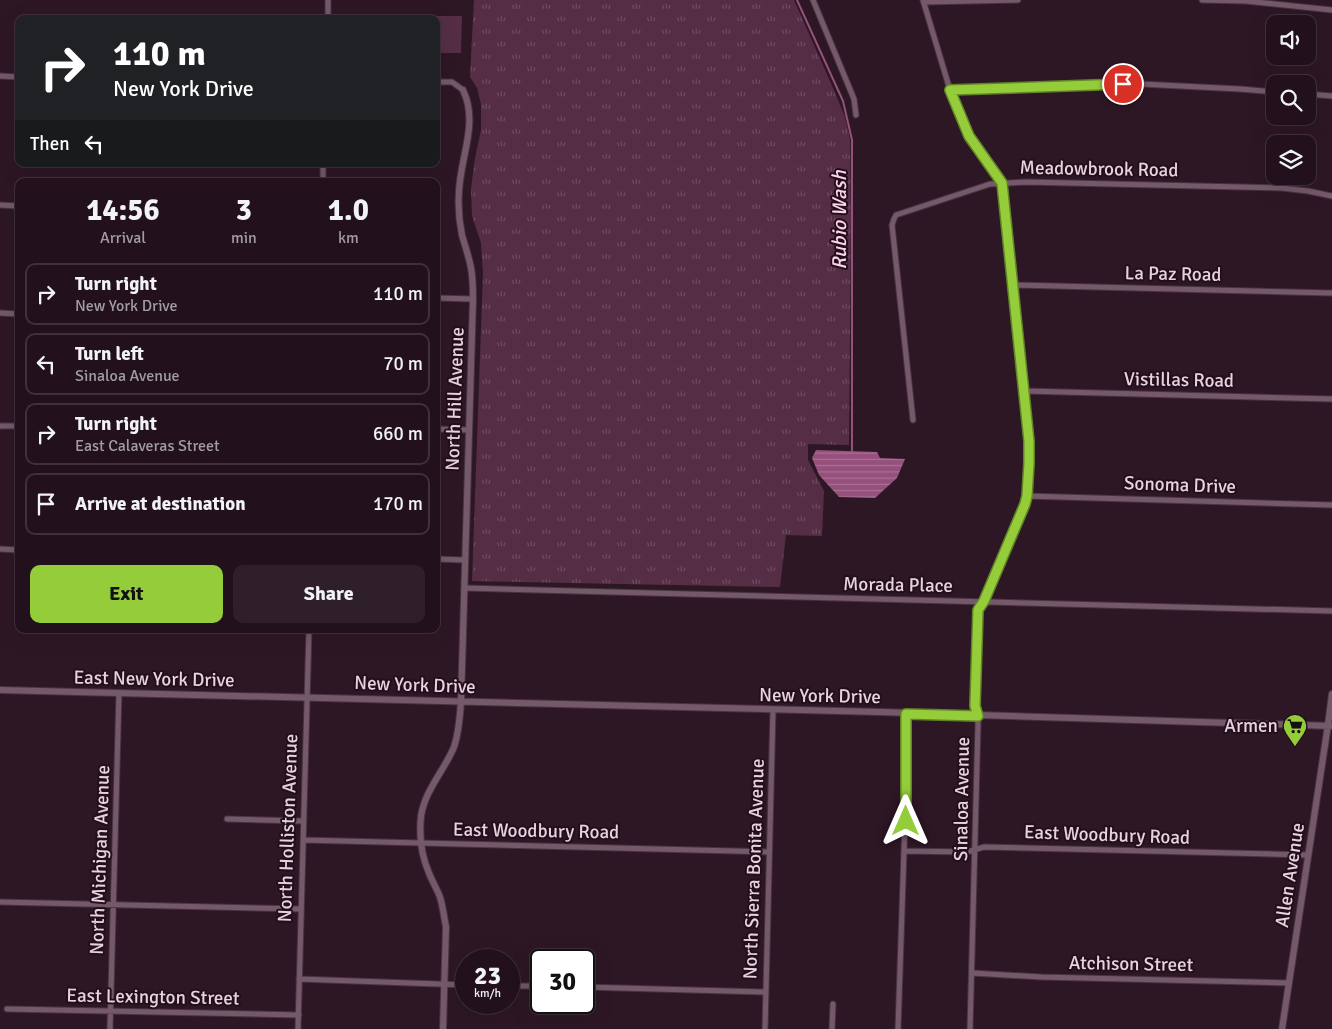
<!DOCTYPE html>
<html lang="en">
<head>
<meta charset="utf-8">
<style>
	body { margin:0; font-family:Signika,sans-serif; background:#2e1f29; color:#f1f3f6; height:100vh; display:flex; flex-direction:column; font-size:19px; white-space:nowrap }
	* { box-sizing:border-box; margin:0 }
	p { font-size:16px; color:#a29da3 }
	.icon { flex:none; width:28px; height:28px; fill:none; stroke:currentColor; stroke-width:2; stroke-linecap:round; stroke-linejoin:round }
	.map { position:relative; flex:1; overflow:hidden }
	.panel { position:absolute; left:15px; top:178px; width:425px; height:455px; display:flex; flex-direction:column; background:#22111c; border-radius:10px; box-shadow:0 5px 20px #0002,0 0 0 1px #3f313b }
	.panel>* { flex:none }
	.hud { position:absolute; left:15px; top:15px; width:425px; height:152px; border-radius:10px; box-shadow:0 5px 20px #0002,0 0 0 1px #3f313b; background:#202124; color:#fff; overflow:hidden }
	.controls { position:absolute; left:1266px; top:15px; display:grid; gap:10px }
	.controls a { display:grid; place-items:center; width:50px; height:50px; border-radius:10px; background:#22111c; box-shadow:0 5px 20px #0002,0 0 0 1px #3f313b; font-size:25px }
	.speed { position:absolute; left:455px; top:949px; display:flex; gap:10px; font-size:25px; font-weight:700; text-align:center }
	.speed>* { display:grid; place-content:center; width:65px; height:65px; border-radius:50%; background:#22111c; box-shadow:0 5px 20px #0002,0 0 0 1px #3f313b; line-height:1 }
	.speed small { font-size:12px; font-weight:400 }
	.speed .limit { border:2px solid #111; border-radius:8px; background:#fff; color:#111 }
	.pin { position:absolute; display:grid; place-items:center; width:42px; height:42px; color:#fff; margin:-21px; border:2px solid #fff; border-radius:50%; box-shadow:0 1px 5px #0007 }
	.me { position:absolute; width:55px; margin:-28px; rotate:0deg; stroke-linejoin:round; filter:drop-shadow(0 0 4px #0008) }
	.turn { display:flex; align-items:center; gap:18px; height:105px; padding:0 15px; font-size:22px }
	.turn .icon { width:65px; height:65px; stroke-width:2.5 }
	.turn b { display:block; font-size:35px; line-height:42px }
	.then { display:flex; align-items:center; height:48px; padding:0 15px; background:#0003; gap:10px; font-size:19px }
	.eta { display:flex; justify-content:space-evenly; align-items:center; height:85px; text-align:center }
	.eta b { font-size:30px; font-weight:800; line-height:35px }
	.cta { display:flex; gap:10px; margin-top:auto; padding:10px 15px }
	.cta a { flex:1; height:58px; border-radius:10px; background:#95cc3a; color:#111; font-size:20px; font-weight:800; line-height:58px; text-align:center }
	.cta a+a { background:#2e1f29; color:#f1f3f6 }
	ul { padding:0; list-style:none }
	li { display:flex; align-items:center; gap:15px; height:62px; margin:0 10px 8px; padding:0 5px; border:2px solid #3f313b; border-radius:10px }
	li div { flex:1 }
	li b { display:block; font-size:19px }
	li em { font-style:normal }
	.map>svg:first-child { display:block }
	.grass { fill:url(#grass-tufts) }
	.park { fill:#552e46 }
	.water { fill:url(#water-rules) }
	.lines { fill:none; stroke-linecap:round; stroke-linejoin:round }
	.stream { stroke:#95507c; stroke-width:2 }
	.minor-casing { stroke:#473540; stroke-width:7 }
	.tertiary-casing { stroke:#473540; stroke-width:8 }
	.minor { stroke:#75596a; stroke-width:5 }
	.tertiary { stroke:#75596a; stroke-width:6 }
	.route-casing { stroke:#618526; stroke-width:12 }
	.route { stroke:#95cc3a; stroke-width:9 }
	.labels { text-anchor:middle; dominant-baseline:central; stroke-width:4; stroke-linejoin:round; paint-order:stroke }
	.street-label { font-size:19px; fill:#e5d4de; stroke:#240e1c }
	.poi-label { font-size:19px; fill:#e5d4de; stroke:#240e1c; text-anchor:end }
	.water-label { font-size:20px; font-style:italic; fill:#fcd3eb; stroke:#240e1c }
</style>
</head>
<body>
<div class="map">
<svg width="1332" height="1029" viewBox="0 0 1332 1029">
	<defs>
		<pattern id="grass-tufts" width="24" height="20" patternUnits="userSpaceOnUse" patternTransform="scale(1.25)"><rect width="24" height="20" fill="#552e46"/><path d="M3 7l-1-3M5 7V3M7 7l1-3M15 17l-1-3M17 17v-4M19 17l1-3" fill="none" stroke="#6d4b60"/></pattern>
		<pattern id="water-rules" width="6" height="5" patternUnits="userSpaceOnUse" patternTransform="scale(1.25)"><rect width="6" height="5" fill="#95507c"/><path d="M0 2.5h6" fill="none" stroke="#a97094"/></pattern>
	</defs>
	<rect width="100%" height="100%" fill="#2e1725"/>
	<path class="grass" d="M474,0h320l39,88 12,29 5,22 1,77 -2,229 -41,-1v16l16,31 -2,45 -36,-1 -6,52 -308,-6 11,-308 -2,-30 -9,-27 -1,-27 4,-31 6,-28v-26l-4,-16 -7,-11z"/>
	<path class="park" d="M427,16h35l-1,37h-25v-34h-9z"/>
	<path class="water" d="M816,450l61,2 3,6 25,1 -8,19 -22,20 -36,-1 -20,-22 -7,-17z"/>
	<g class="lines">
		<path class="stream" d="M797,0l46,101 9,39v311"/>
		<g class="minor-casing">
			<path id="minor" d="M813,0l41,99 2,16
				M923,0l27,90 19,45 34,48 26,258c0,21 1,43 -4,63l-41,97 -6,10 -3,95 3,10v9l-8,304
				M1202,0l44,1 86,9
				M924,2l94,-2
				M328,19v-19
				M0,76l19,1
				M436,82h16l11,8
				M950,90l191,-6 99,5 35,3
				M1308,94l24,2
				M323,181v-17
				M0,205l19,1
				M1013,285l319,8
				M436,298l37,1
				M0,313l19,1
				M1025,391l307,8
				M913,420l-21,-195 2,-6 2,-4 94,-31 37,-2 254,6 27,3 24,5
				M0,426h19
				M436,429l33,1
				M1027,496l305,9
				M0,549l19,1
				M436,559l28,1
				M464,588l868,23
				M227,819l76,2
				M303,840l466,12
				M905,851l62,1 17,-5 324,8
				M0,902l301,7
				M972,973l69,4 248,6
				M299,979l167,6
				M509,986h32
				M584,987l182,5
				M7,1009l292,6
				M110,1029l9,-336
				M298,1029l11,-400
				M765,1029l8,-319
				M832,1029l1,-25
				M898,1029l7,-208 1,-107"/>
		</g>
		<g class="tertiary-casing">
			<path id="tertiary" d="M0,690l880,22 452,14
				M443,1029l3,-102c-2,-10 -3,-20 -6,-30 -3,-8 -8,-16 -11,-24 -8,-18 -10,-37 -8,-57 4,-26 23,-45 33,-69 5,-15 6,-30 7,-46l12,-402c0,-10 0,-20 -2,-31 -2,-11 -6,-22 -9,-33 -3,-14 -4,-29 -3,-43 1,-34 20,-69 4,-102
				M1282,1029l46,-304 4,-31"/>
		</g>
		<use href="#minor" class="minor"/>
		<use href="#tertiary" class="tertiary"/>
	</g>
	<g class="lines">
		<g class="route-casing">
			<path id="route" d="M906,821v-107l72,2 -3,-10 3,-96 6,-9 41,-97 2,-8 2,-33v-22l-27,-258 -33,-47 -19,-46 173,-6"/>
		</g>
		<use href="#route" class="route"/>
	</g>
	<defs>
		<g id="supermarket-pin" transform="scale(1.25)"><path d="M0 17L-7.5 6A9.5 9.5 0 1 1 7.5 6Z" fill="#95cc3a" stroke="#240e1c"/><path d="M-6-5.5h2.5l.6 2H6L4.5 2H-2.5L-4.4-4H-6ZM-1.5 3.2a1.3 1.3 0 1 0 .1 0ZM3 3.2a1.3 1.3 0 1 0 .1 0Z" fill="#111"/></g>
	</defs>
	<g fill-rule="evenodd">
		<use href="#supermarket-pin" x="1295" y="726"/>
	</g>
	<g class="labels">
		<g class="street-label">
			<text transform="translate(1099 169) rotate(1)">Meadowbrook Road</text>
			<text transform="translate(1173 274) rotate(1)">La Paz Road</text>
			<text transform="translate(1179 380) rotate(1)">Vistillas Road</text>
			<text transform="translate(455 399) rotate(-88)">North Hill Avenue</text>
			<text transform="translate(1180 485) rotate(2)">Sonoma Drive</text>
			<text transform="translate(898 585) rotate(1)">Morada Place</text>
			<text transform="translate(154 679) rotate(1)">East New York Drive</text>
			<text transform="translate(415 685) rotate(2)">New York Drive</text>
			<text transform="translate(820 696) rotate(1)">New York Drive</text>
			<text transform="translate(962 799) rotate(-89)">Sinaloa Avenue</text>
			<text transform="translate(288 828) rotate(-88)">North Holliston Avenue</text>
			<text transform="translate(536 831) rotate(1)">East Woodbury Road</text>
			<text transform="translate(1107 835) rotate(2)">East Woodbury Road</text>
			<text transform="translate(100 860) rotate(-88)">North Michigan Avenue</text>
			<text transform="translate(754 869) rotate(-88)">North Sierra Bonita Avenue</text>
			<text transform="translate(1290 875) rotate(-81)">Allen Avenue</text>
			<text transform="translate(1131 964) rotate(1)">Atchison Street</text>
			<text transform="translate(153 997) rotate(1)">East Lexington Street</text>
		</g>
		<g class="poi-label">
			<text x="1278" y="726">Armen</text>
		</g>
		<g class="water-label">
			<text transform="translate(839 220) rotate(-90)">Rubio Wash</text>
		</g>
	</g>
</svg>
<div class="controls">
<a><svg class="icon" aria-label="sound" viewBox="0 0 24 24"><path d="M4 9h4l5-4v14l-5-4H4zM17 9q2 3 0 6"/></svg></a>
<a><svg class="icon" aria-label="search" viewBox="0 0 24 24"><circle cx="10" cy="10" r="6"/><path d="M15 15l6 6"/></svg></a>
<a><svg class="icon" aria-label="layers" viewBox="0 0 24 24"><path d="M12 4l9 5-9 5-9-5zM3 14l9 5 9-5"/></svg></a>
</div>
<div class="speed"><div>23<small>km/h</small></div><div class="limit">30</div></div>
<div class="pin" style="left:1123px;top:84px;background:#d93025"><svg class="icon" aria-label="arrive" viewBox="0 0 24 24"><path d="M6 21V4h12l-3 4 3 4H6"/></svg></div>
<svg class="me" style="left:906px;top:821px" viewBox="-20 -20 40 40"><path d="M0-17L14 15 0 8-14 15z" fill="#95cc3a" stroke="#fff" stroke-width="4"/></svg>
<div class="hud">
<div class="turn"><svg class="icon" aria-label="right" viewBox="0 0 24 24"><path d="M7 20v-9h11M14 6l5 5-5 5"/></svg><div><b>110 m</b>New York Drive</div></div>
<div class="then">Then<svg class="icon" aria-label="left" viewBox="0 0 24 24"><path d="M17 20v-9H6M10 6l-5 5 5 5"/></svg></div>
</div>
<section class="panel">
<div class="eta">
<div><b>14:56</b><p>Arrival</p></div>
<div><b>3</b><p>min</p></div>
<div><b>1.0</b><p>km</p></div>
</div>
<ul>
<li><svg class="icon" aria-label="right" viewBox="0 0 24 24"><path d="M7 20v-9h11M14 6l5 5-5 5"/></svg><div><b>Turn right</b><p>New York Drive</p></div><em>110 m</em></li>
<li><svg class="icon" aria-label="left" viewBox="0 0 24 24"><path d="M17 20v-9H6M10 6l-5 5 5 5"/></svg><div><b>Turn left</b><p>Sinaloa Avenue</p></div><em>70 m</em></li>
<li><svg class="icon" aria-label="right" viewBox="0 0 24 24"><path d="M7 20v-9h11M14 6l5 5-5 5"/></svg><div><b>Turn right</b><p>East Calaveras Street</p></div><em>660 m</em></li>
<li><svg class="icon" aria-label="arrive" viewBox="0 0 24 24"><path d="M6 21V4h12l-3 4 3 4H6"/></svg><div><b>Arrive at destination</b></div><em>170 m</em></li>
</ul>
<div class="cta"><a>Exit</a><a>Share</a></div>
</section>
</div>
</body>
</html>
